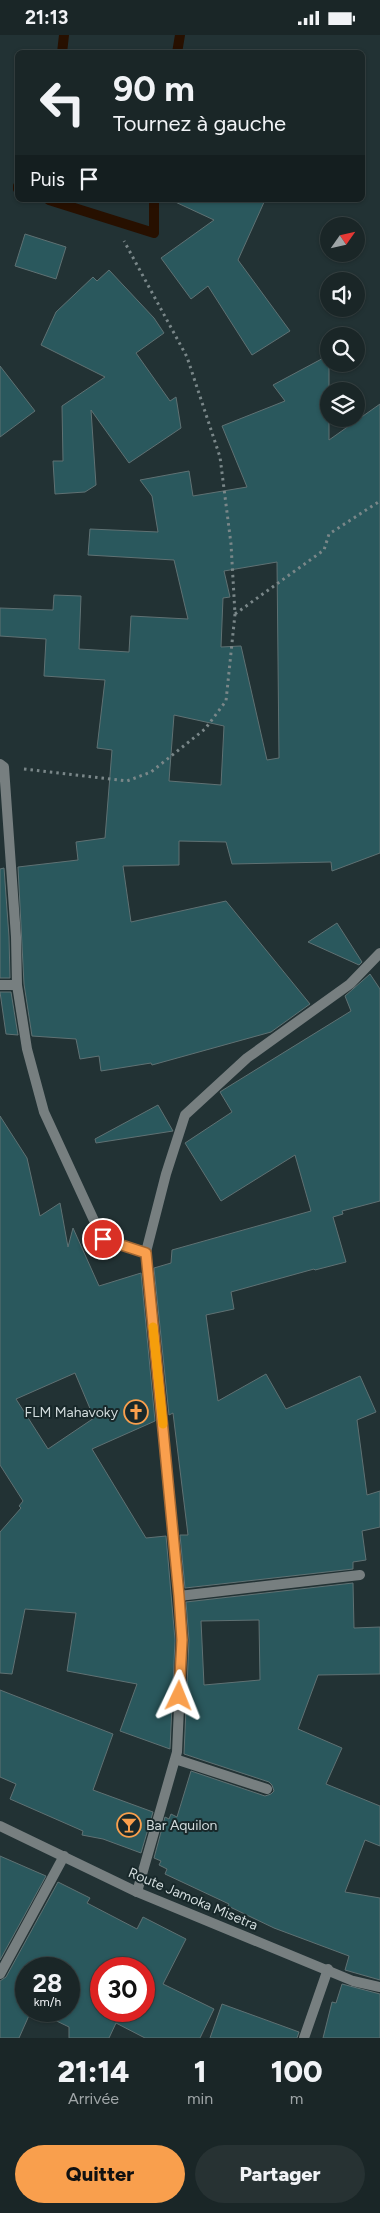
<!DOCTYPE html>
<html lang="fr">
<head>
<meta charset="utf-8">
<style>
	body { margin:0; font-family:Figtree,sans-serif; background:#273233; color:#f1f3f6; height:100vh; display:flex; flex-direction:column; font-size:19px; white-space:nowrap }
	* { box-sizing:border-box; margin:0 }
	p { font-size:16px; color:#9fa5a7 }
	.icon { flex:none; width:28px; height:28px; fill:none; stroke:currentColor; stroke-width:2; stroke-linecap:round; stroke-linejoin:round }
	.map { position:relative; height:2003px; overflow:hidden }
	.side { display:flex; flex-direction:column; background:#1a2627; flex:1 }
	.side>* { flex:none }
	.guide { position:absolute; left:15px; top:15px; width:350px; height:152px; border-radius:8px; box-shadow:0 1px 4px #0004,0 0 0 1px #384344; background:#1a2627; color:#f1f3f6; overflow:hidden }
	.needle { width:32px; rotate:56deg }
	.buttons { position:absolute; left:320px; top:182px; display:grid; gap:10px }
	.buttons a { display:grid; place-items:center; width:45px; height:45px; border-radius:50%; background:#1a2627; box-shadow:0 1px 4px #0004,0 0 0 1px #384344; font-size:25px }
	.speed { position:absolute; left:15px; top:1922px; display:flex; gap:10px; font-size:25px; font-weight:700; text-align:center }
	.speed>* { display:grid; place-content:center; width:65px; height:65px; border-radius:50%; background:#1a2627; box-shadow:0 1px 4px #0004,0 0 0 1px #384344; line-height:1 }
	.speed small { font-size:12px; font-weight:400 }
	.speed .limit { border:8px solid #d22; background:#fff; color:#111 }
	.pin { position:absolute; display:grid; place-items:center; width:42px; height:42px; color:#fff; margin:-21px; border:2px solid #fff; border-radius:50%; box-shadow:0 1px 5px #0007 }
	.me { position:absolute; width:55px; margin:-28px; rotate:2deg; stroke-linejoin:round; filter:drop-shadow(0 0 4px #0008) }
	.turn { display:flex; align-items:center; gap:18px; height:105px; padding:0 15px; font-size:22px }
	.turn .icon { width:65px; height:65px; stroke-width:2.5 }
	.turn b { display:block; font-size:35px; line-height:42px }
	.then { display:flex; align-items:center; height:48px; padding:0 15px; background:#0003; gap:10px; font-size:19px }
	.eta { display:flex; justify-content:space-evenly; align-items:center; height:85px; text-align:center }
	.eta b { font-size:30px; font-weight:800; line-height:35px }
	.cta { display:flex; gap:10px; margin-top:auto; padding:10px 15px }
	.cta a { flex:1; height:58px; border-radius:30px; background:#f99f4d; color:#111; font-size:20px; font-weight:800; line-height:58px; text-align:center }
	.cta a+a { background:#273233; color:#f1f3f6 }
	.status { display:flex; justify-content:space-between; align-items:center; height:35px; padding:0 25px; background:#1a2627; direction:ltr }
	.status svg { height:14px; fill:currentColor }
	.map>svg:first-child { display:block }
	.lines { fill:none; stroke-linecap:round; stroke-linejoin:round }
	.stream { stroke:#271000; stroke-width:10 }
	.building { fill:#2a585d; stroke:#5f7173; fill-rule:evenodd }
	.path { stroke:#7a8789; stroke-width:3; stroke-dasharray:2.5 4; stroke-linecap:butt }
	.minor { stroke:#777f80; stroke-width:10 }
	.tertiary { stroke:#777f80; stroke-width:10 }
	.route-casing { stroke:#a26732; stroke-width:12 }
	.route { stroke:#f99f4d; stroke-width:9 }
	.slow { stroke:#f59e0b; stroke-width:9 }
	.labels { text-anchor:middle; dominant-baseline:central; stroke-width:4; stroke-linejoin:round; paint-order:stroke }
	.poi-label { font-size:14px; fill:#d2dcdd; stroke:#18282a; text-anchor:end }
	.street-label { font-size:14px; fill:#d2dcdd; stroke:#18282a }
</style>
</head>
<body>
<div class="status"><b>21:13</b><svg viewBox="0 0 49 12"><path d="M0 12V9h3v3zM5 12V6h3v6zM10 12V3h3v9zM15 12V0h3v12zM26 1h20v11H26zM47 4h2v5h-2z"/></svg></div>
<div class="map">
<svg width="380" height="2003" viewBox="0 0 380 2003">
	<rect width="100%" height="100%" fill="#223234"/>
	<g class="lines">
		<path class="stream" d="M62,18l2,-18
			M177,18l3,-18
			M18,151v3
			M49,165l105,33v-33"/>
	</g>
	<path class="building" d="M171,165h94l-27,60 52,71 -38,24 -44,-69 -17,13 -30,-41 53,-38z
		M25,199l41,13 -10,32 -41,-13z
		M109,235l45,48 10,15 -28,20 34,48 6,-4 5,31 -52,35 -38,-53 5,75 -11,7 -30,2 -2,-33h10l-1,-55 43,-29 -64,-32 15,-33 37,-35 4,4z
		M329,320v85l51,-36v449l-48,18 -1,-9 -99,2 -6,-22 -47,-1v24l-56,1 8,56 95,-21 84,103 -39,28 -119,33 -1,-2 -50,8 -2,-15 -19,3 -4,-20 -44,-3 -8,-52 -6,-117 60,-7 -2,-18 29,-4 7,-88 -15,-2 8,-68 -61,-4 2,-37 -46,-3v-28l53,2 1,-15 27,1 -2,53 50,3 2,-36 57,3 -14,-59 -86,-5 2,-26 68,3 -6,-36 -12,-16 49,-9 4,25 54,-9 -25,-61 63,-25 -12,-16zM277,527l2,196 -12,2 -26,-114 -20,1 2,-49 7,-1 -6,-26zM174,680l50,11 -3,59 -52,-4z
		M0,331l35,45 -35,26z
		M4,833l5,69 1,41h-10v-109z
		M337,888l25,39 -3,3 -51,-23z
		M370,939l10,15v212l-38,10 1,3 -10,3 13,45 -31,8 -1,-1 -83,23 3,17 -28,6 12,86 48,-27 20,35 74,-33 16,36 -19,8 10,75 13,-4v36l-18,4 4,29 -13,2v7l-168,19 -5,-53h8l-15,-122 -4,2 -15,-147 17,-5 1,-13 139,-39 -16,-56 -74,46 -36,-58 47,-31 -12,-20 3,-2 128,-79 -6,-15z
		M0,957h11l7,43 -12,-1z
		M158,1070l15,26 -77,12 -1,-4z
		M0,1081l27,42 13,58 20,-13 8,44 5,-19 26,58 42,-13 14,148 -63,28 54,89 20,-2 9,104 -5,109 -50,-18 17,-47 -70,-13 9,-58 -51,-4 -13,65 -12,-1v-141l21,-24 -2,-2 4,-5 -23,-36zM75,1338l19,45 -46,31 -32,-50z
		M353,1548l1,45 26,-1v47l-62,1 -20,54 44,19 -16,36 54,22v40l-15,-6 -20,52 35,6v82l-35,-10 4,-14 -75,-28 -46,-22 1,-2 -64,-30 2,-5 -8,-4 2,-4 -7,-3 11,-41 4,2 2,-5 6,3 14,-46 74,25 6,-2 3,-3 -2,-6 -3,-3 -85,-28 5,-114 -3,-38zM259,1585l1,60 -56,5 -3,-64z
		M0,1655l113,44 -20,56 60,22 -12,41 -38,-14 -21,-4 1,-4 -73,-32 6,-15 -16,-7z
		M0,1821l46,20 -46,84z
		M58,1847l32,16 -3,5 50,26 6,-12 43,22 -23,45 51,25 -14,29h-55l-29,-15 -7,15h-40v-11l-33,-16h33v-42h-43v42h5l-12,27h-19v-57l6,-4zM101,1934h43v42h-43z
		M342,1949l38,10v44h-57l9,-36 4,1z
		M222,1969l77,28 -2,6h-87z"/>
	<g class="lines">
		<path class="path" d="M235,579l89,-64 5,-16 51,-33
			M24,734l103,12 24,-9 54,-43 21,-28 9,-87 -4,-70 -11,-87 -33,-100 -63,-116"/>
		<path class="minor" d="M0,729l4,3 12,170 1,48 10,64 17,63 59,128 43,12
			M0,950h17
			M179,1561l181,-21
			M175,1724l92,30
			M137,1857l40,-140 5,-112 -3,-44 -33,-344 20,-78 19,-59 62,-57 103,-74 30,-31
			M0,1939l64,-118
			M304,2003l24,-69"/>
		<path class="tertiary" d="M0,1791l137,66 216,89 27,6"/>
	</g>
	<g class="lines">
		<g class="route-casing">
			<path id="route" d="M103,1204l43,14 33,343 3,44 -3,56"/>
		</g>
		<use href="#route" class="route"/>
		<path class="slow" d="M153,1292l10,97"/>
	</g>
	<defs>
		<g id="church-ring" transform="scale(1.25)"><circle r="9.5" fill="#18282a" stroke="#f99f4d" stroke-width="1.5"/><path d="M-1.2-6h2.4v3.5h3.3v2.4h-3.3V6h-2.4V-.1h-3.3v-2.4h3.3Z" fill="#f99f4d"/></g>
		<g id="bar-ring" transform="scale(1.25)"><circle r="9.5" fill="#18282a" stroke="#f99f4d" stroke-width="1.5"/><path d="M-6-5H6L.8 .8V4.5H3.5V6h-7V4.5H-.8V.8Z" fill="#f99f4d"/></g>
	</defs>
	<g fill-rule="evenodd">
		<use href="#church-ring" x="136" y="1377"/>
		<use href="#bar-ring" x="129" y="1790"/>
	</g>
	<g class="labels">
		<g class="poi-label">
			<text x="118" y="1377">FLM Mahavoky</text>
			<text x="146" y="1790" text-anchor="start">Bar Aquilon</text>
		</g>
		<g class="street-label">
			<text transform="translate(193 1864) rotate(23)">Route Jamoka Misetra</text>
		</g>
	</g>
</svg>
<div class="buttons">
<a><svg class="needle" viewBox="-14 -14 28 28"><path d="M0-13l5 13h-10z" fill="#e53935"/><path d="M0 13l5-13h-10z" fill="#9fa5a7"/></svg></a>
<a><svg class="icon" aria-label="sound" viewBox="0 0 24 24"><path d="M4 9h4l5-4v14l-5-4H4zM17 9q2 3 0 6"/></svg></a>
<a><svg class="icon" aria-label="search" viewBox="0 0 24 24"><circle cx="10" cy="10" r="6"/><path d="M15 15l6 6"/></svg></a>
<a><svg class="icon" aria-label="layers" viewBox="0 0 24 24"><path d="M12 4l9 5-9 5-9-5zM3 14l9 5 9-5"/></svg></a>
</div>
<div class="speed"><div>28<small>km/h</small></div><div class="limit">30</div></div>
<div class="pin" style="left:103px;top:1204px;background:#d93025"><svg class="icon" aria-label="arrive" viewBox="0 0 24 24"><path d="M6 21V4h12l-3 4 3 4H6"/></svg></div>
<svg class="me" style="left:179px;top:1661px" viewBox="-20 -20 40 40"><path d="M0-17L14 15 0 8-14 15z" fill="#f99f4d" stroke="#fff" stroke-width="4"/></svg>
<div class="guide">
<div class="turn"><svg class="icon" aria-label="left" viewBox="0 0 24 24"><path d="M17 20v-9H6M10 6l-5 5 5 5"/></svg><div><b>90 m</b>Tournez à gauche</div></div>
<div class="then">Puis<svg class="icon" aria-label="arrive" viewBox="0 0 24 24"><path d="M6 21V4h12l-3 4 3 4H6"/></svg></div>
</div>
</div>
<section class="side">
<div class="eta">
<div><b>21:14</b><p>Arrivée</p></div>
<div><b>1</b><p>min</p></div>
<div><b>100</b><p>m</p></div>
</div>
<div class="cta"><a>Quitter</a><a>Partager</a></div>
</section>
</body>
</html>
